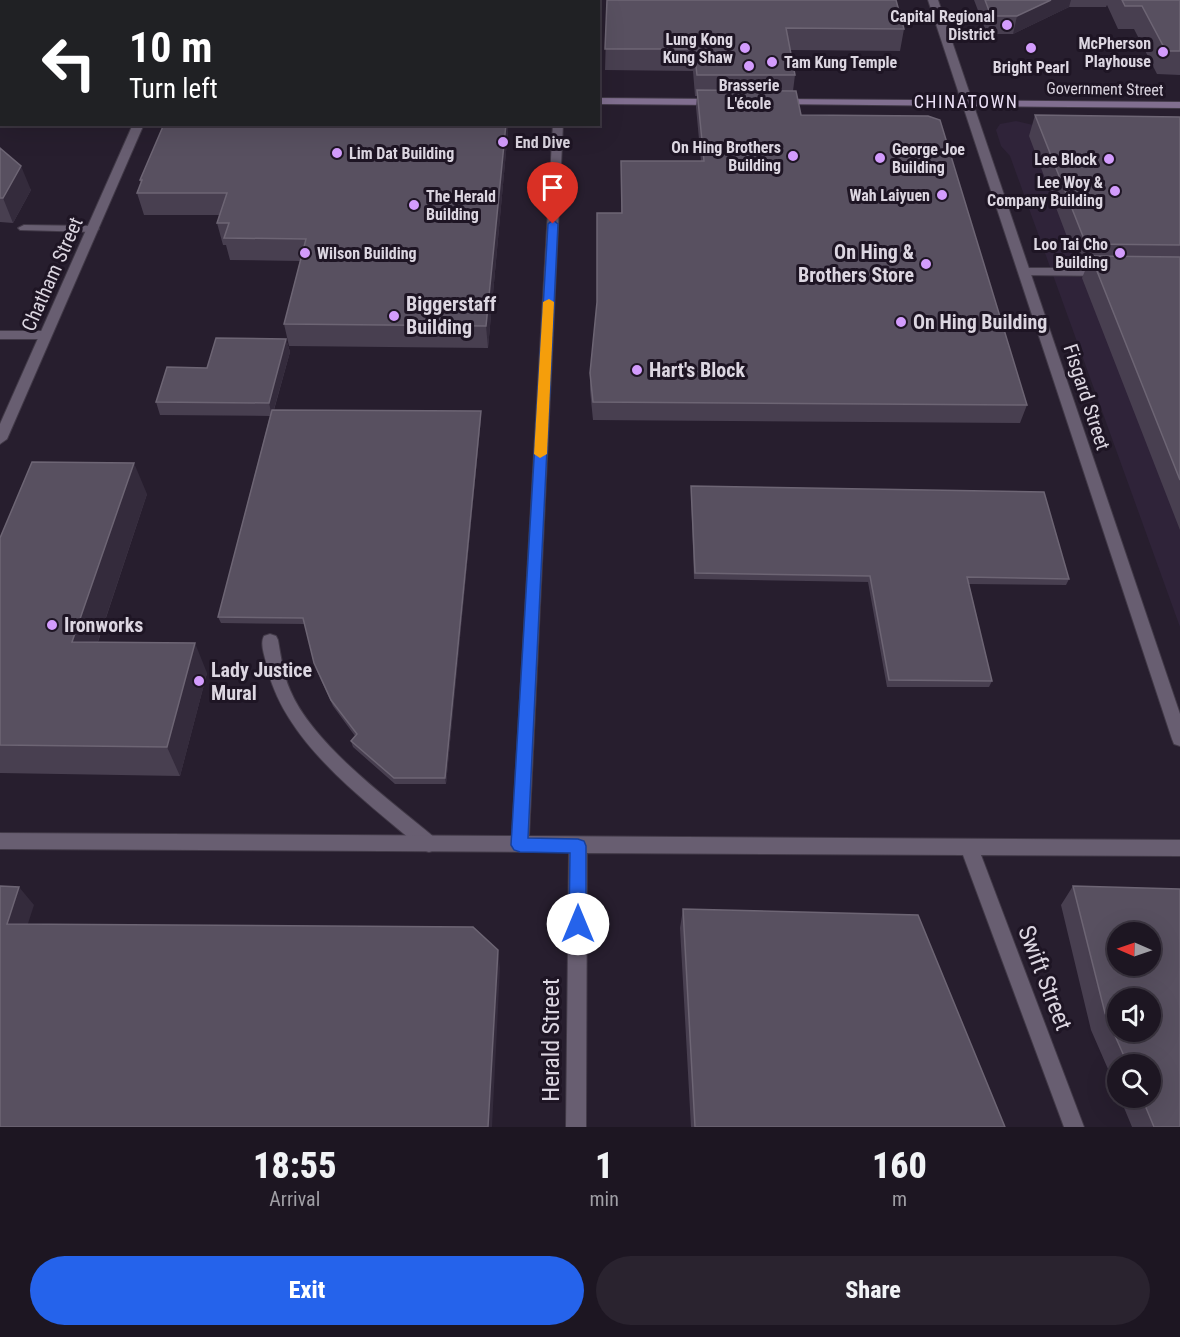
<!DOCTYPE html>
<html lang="en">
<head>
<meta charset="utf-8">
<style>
	body { margin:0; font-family:"Roboto Condensed",sans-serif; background:#2a232f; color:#f1f3f6; height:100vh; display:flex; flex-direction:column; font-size:22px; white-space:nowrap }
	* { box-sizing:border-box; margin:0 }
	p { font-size:20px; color:#a09fa5 }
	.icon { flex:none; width:33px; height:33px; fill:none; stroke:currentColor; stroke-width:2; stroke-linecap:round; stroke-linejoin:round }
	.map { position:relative; height:1127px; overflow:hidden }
	.details { display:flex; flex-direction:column; background:#1d1622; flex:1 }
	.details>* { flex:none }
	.guide { position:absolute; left:0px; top:0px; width:600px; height:126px; box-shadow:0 6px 24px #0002,0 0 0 2px #3b3540; background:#202124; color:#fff; overflow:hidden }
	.needle { width:39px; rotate:272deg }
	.fabs { position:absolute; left:1107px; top:922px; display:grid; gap:12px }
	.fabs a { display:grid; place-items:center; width:54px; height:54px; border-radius:50%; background:#1d1622; box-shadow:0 6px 24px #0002,0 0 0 2px #3b3540; font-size:30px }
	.pin { position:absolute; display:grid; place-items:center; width:51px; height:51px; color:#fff; margin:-62px -26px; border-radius:50% 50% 50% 0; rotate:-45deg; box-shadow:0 0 6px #0007 }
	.pin .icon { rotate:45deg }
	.me { position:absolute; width:66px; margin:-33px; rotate:0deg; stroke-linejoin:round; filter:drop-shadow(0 0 4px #0008) }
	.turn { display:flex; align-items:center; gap:21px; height:126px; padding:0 30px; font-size:27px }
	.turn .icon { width:78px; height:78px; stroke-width:2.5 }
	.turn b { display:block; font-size:42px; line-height:51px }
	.eta { display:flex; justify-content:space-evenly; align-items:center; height:102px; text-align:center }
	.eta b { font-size:36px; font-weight:800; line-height:42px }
	.action { display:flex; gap:12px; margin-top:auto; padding:12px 30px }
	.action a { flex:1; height:69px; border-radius:36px; background:#2563eb; color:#fff; font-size:24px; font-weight:800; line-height:69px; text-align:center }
	.action a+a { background:#2a232f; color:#f1f3f6 }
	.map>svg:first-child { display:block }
	.built { fill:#2f2339 }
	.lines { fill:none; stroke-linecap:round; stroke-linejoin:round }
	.service-casing { stroke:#413947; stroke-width:2 }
	.tertiary-casing { stroke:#413947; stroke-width:2 }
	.secondary-casing { stroke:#413947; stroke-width:2 }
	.service { fill:#685e71; fill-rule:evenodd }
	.tertiary { fill:#685e71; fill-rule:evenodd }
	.secondary { fill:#816f90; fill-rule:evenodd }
	.wall { fill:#483f50 }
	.shaded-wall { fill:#342b3c }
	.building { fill:#585060; stroke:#6d6574; stroke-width:1.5; fill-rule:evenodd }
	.route { fill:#2563eb; stroke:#184099; stroke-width:1.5 }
	.slow { fill:#f59e0b }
	.poi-dot { fill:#d39cfd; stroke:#1e1524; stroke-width:2 }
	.labels { text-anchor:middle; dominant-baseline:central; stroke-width:6; stroke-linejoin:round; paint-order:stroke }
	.far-poi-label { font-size:16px; font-weight:bold; fill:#dcd6e1; stroke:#1e1524; text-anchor:end }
	.far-street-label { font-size:16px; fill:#dcd6e1; stroke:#1e1524 }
	.far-neighbourhood-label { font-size:18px; letter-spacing:1.5px; fill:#eadff5; stroke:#1e1524 }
	.poi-label { font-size:20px; font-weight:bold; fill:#dcd6e1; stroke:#1e1524; text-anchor:start }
	.street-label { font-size:20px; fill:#dcd6e1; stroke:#1e1524 }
	.near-street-label { font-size:24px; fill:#dcd6e1; stroke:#1e1524 }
</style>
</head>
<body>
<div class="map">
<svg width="1180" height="1127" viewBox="0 0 1180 1127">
	<rect width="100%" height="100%" fill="#271e2e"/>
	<path class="built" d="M1016,121l26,6 138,1v499l-170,-471 -9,-10 -5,-16 4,-6z"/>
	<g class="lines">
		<g class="service-casing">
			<path id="service" d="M24,225l69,1 6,3 -6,3 -73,-2 -2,-2z
				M1025,268h80l6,4 -6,4 -84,-1v-6z
				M0,331h46l6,4 -6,4h-46z
				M270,634l6,2 2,4c3,17 5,34 12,50 23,55 100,110 145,148l3,6 -3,6 -6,2 -6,-2c-58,-50 -142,-109 -157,-188 -2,-8 -6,-19 -2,-26z"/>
		</g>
		<g class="tertiary-casing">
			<path id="tertiary" d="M190,0h10v2h-10z
				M560,0h10v2h-10z
				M928,0h10l242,714v32l-6,-2 -2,-5z
				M133,124h11l-137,315 -7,5v-20z
				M553,124h10l-34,712 651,4v16l-199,-1 103,272h-20l-101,-272 -376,-2 -1,274h-20l3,-275 -569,-3v-16l512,3z"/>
		</g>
		<g class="secondary-casing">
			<path id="secondary" d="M0,96h2v6h-2z
				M598,98l117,1 5,3 -5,3 -117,-1z
				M778,99l402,3v6l-406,-4 -1,-2z"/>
		</g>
		<use href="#service" class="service"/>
		<use href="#tertiary" class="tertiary"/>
		<use href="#secondary" class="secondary"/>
	</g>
	<path class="wall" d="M0,0h157l-1,2h-154v62h-2z
		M607,0l297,29 -4,22 -110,-1 5,25 -2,16 8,24 226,290 -7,18 -427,-3 -3,-30v-17l31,-160v-52h80l-5,-54 1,-11h-2l-2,-25 -88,-1z
		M974,0h206v75l-23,-1 -23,-45h-16l-11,-24 -1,2h-37l-56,27h-26z
		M1035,115l145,2v413l-98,-252 5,-12h-9l-49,-130z
		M164,124h344v6l-20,218 -199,-2 -5,-22 16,-63 -70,-1 -4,-15h-3l-6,-22 2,-8h-75l-7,-22 4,-10 -1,-3z
		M0,148l31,42 -18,33 -13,-1z
		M286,339l4,13 -16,58 207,8 -35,366h-51l-42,-37 -2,-6 4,-5 -22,-30 -17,-37 -11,-45 -84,-1 -3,-6 52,-201 -110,-1 -4,-13 51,-34z
		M691,486l378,93 -3,6 -97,-1 23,97 -3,6h-102l-19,-105 -174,-3 -3,-86z
		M147,494l-49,148 109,31 -27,103 -180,-3v-235z
		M1073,886l107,241h-48l-12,-29h30v-33h-32v27l-27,-62 -30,-125z
		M683,909l322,218h-314l-11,-199z"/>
	<path class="shaded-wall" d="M143,0h14l-1,2h-13z
		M1051,0h20l-2,7 -56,27 4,-18z
		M506,124h2v6l-20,218 -2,-22z
		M21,166l10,24 -18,33 -10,-25z
		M286,339l4,13 -18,64 -3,-13z
		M481,411v7l-35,366 -1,-6z
		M134,463l13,31 -59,177 -16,-29z
		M195,643l12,30 -27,103 -13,-29z
		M19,887l15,18 -12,37 -15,-18z
		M498,950l2,18 -8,159h-4z"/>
	<path class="building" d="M0,0h112v2h-110v43h-2z
		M275,0h96v2h-97z
		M607,0h289l8,29 -118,-1 9,47h-98l-3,-26h-89z
		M985,0h66l-34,16h-26z
		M1122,0h58v51h-14l-24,-45h-17z
		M697,90l99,1 5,24 127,1 12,4 87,285 -434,-3 -3,-29 7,-71v-89h25l-1,-52h83z
		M1035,115l145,2v128l-94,-1z
		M164,124h342l-20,202 -202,-2 22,-85 -82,-1 5,-15h-12l10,-30h-90l5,-13h-2z
		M0,148l21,18 -18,32h-3z
		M1091,256l89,1v223z
		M216,338l70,1 -17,64 -113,-1 11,-35 40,1z
		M272,410l209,1 -36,367h-51l-43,-37 6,-7 -26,-34 -17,-37 -11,-45 -85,-1z
		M32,462l102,1 -62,179 123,1 -28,104 -167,-2v-207z
		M691,486l353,6 25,87 -102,-2 25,104 -103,-1 -19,-104 -175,-3z
		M0,886l19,1 -12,37 466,3 25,23 -10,177h-488z
		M1073,886l107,3v238h-26l-12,-29h8v-33h-22l-23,-52zM1118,933h32v33h-32zM1118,999h32v33h-32z
		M683,909l235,6 87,212h-310z"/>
	<path class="route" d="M553,220l5,4 -30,614 50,1 6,2 2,5v78l-2,6 -6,2 -6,-2 -3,-6 1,-71 -50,-1 -6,-2 -3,-5 37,-621z"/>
	<path class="slow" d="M549,299l5,3 -7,152 -7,4 -6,-4 9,-152z"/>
	<g class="poi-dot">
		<circle cx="1007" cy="25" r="6"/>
		<circle cx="745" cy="48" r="6"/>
		<circle cx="1031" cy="48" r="6"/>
		<circle cx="1163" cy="52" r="6"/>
		<circle cx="772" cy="62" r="6"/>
		<circle cx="749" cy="66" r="6"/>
		<circle cx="503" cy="142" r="6"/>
		<circle cx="337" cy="153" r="6"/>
		<circle cx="793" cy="156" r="6"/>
		<circle cx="880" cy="158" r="6"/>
		<circle cx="1109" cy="159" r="6"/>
		<circle cx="1115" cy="191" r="6"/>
		<circle cx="942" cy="195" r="6"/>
		<circle cx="414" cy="205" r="6"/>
		<circle cx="305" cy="253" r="6"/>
		<circle cx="1120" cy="253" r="6"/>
		<circle cx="926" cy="264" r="6"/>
		<circle cx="394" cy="316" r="6"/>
		<circle cx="901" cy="322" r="6"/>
		<circle cx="637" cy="370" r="6"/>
		<circle cx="52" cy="625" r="6"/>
		<circle cx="199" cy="681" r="6"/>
	</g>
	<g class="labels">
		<g class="far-poi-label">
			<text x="995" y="16">Capital Regional<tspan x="995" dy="18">District</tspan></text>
			<text x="733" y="39">Lung Kong<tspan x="733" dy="18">Kung Shaw</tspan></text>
			<text x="1151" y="43">McPherson<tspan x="1151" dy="18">Playhouse</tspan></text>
			<text x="784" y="62" text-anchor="start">Tam Kung Temple</text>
			<text x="1031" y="67" text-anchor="middle">Bright Pearl</text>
			<text x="749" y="85" text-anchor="middle">Brasserie<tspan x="749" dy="18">L'école</tspan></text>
			<text x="515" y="142" text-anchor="start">End Dive</text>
			<text x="781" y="147">On Hing Brothers<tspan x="781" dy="18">Building</tspan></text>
			<text x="892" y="149" text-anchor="start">George Joe<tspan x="892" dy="18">Building</tspan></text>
			<text x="349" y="153" text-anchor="start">Lim Dat Building</text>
			<text x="1097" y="159">Lee Block</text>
			<text x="1103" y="182">Lee Woy &amp;<tspan x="1103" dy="18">Company Building</tspan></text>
			<text x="930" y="195">Wah Laiyuen</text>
			<text x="426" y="196" text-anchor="start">The Herald<tspan x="426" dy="18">Building</tspan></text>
			<text x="1108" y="244">Loo Tai Cho<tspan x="1108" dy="18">Building</tspan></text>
			<text x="317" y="253" text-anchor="start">Wilson Building</text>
		</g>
		<g class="far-street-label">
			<text transform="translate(1105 89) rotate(1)">Government Street</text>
		</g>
		<g class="far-neighbourhood-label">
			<text x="966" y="101">CHINATOWN</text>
		</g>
		<g class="poi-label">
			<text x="914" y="252" text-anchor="end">On Hing &amp;<tspan x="914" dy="23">Brothers Store</tspan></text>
			<text x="406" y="304">Biggerstaff<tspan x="406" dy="23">Building</tspan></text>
			<text x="913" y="322">On Hing Building</text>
			<text x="649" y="370">Hart's Block</text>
			<text x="64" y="625">Ironworks</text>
			<text x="211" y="670">Lady Justice<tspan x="211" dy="23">Mural</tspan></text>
		</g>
		<g class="street-label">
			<text transform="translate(52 274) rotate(-66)">Chatham Street</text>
			<text transform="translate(1087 397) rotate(72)">Fisgard Street</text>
		</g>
		<g class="near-street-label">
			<text transform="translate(1045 978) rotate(69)">Swift Street</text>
			<text transform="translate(551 1040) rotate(-90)">Herald Street</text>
		</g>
	</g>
</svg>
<div class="fabs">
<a><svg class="needle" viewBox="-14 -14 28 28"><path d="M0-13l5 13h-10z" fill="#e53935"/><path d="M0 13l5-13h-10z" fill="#a09fa5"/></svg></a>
<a><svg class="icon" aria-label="sound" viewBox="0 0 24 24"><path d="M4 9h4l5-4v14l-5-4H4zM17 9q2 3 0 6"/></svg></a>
<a><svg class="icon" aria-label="search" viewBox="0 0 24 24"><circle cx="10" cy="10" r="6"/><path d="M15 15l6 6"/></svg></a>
</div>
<div class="pin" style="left:553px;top:224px;background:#d93025"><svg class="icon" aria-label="arrive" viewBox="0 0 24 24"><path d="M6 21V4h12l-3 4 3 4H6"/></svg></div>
<svg class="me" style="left:578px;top:924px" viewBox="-20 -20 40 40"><circle r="19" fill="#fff"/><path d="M0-13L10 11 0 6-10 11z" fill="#2563eb"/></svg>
<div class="guide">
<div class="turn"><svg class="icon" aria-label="left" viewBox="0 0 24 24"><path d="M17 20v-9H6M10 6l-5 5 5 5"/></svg><div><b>10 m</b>Turn left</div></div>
</div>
</div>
<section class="details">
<div class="eta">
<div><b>18:55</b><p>Arrival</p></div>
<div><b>1</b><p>min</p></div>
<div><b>160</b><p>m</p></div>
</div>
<div class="action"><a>Exit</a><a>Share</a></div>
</section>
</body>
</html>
